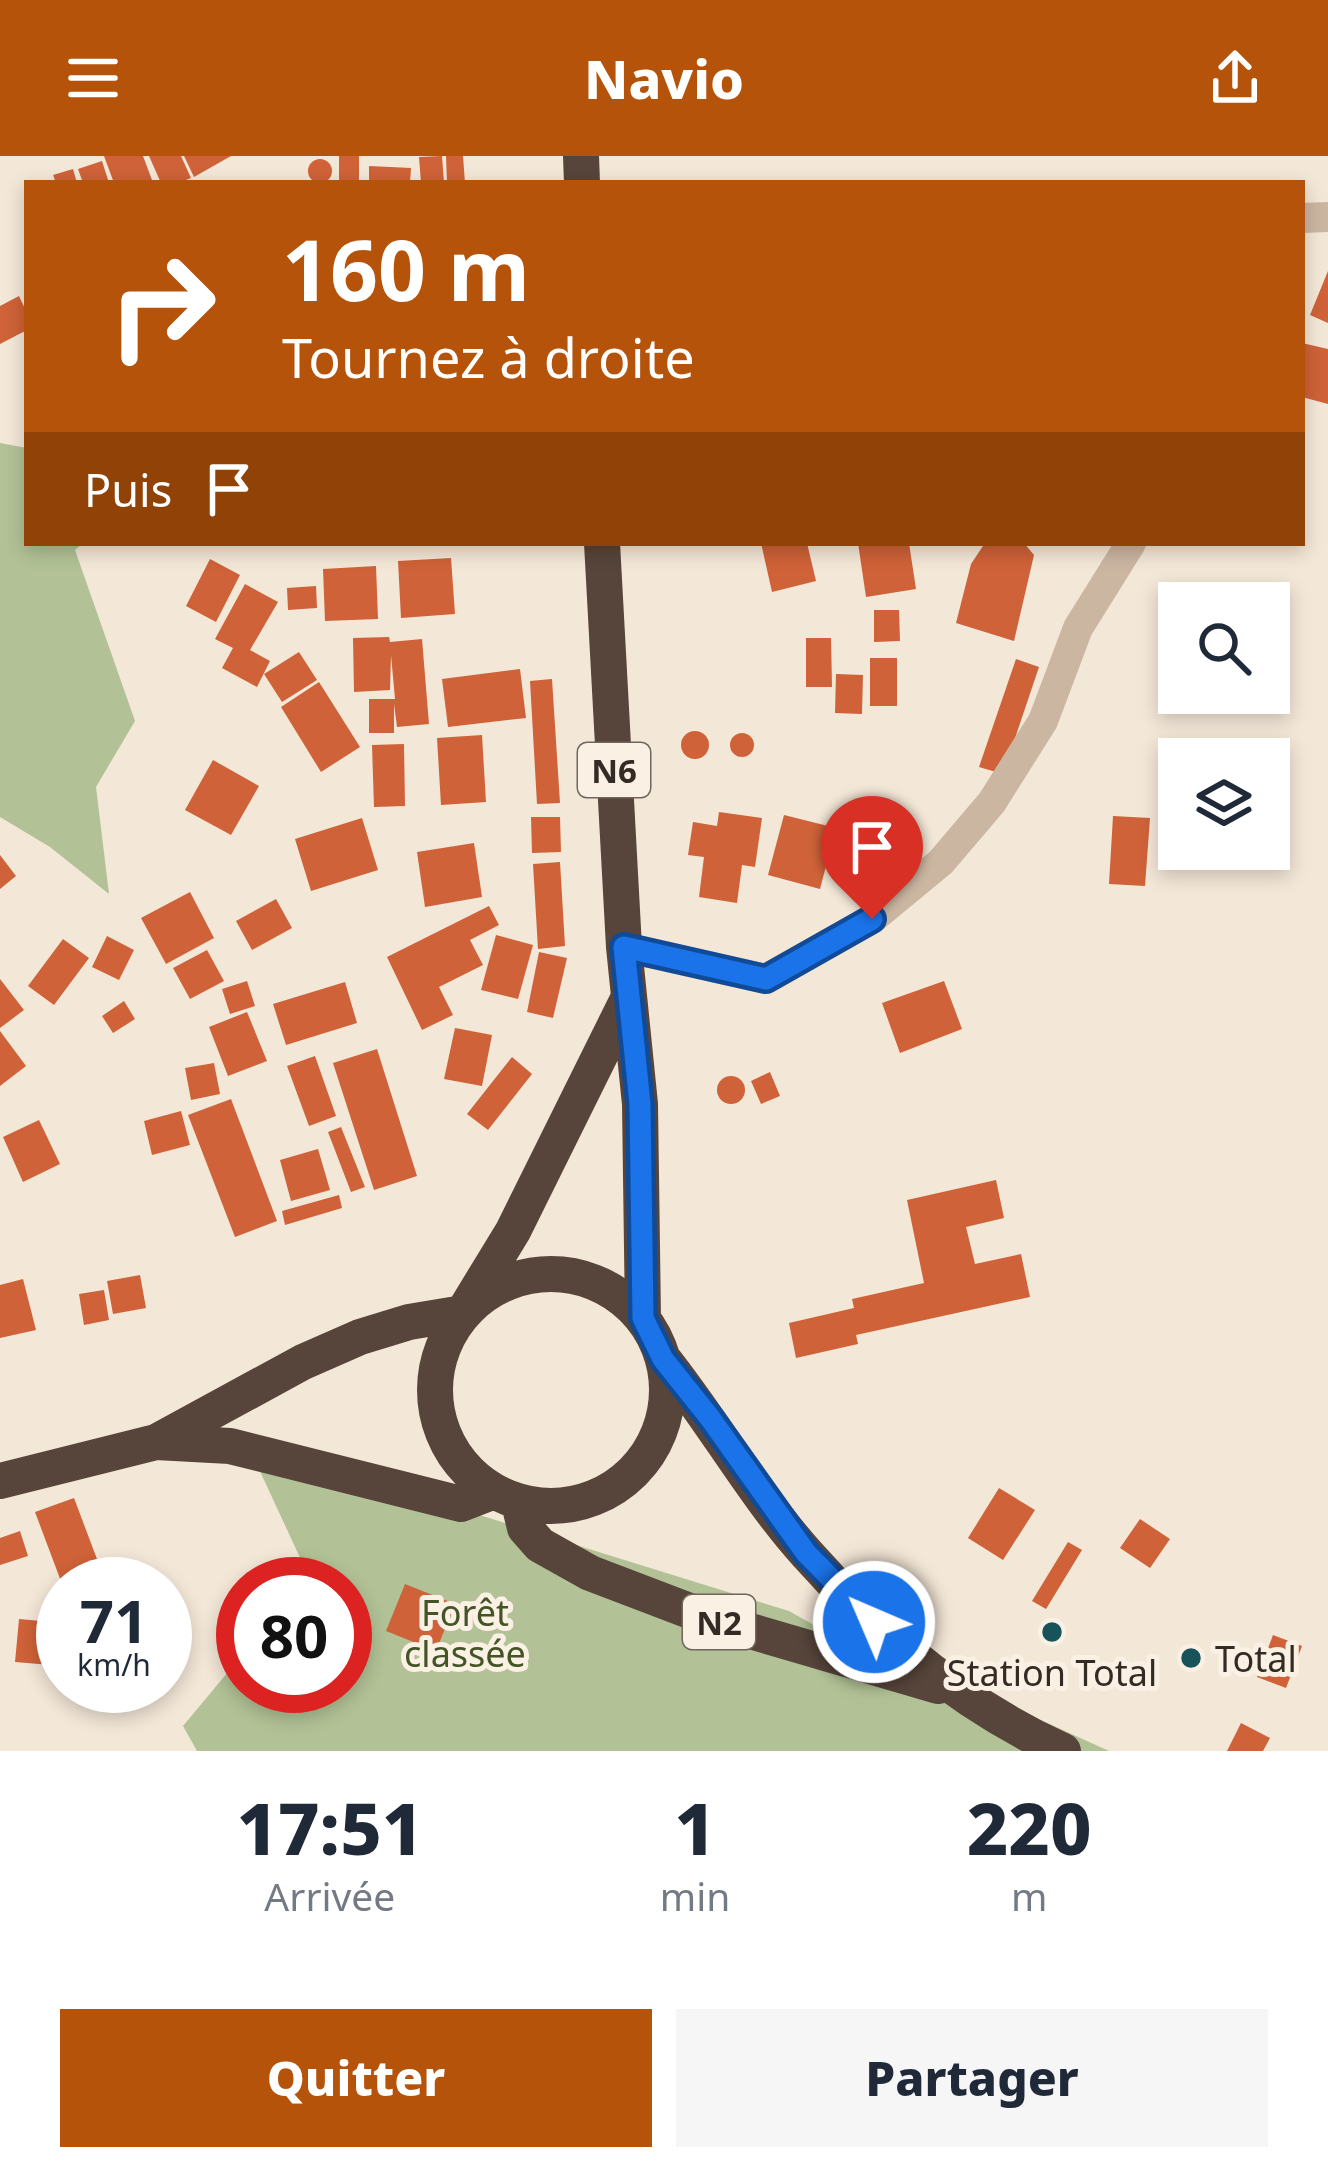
<!DOCTYPE html>
<html lang="fr">
<head>
<meta charset="utf-8">
<style>
	body { margin:0; font-family:"Noto Sans",sans-serif; background:#f6f6f7; color:#1f2937; height:100vh; display:flex; flex-direction:column; font-size:45px; white-space:nowrap }
	* { box-sizing:border-box; margin:0 }
	p { font-size:39px; color:#747a83 }
	.icon { flex:none; width:66px; height:66px; fill:none; stroke:currentColor; stroke-width:2; stroke-linecap:round; stroke-linejoin:round }
	.map { position:relative; height:1595px; overflow:hidden }
	.drawer { display:flex; flex-direction:column; background:#fff; flex:1 }
	.drawer>* { flex:none }
	.banner { position:absolute; left:24px; top:24px; width:1281px; height:366px; border-radius:0px; box-shadow:0 6px 18px #0003; background:#b45309; color:#fff; overflow:hidden }
	.controls { position:absolute; left:1158px; top:426px; display:grid; gap:24px }
	.controls a { display:grid; place-items:center; width:132px; height:132px; border-radius:0px; background:#fff; box-shadow:0 6px 18px #0003; font-size:60px }
	.speed { position:absolute; left:36px; top:1401px; display:flex; gap:24px; font-size:60px; font-weight:700; text-align:center }
	.speed>* { display:grid; place-content:center; width:156px; height:156px; border-radius:50%; background:#fff; box-shadow:0 6px 18px #0003; line-height:1 }
	.speed small { font-size:30px; font-weight:400 }
	.speed .limit { border:18px solid #d22; background:#fff; color:#111 }
	.pin { position:absolute; display:grid; place-items:center; width:102px; height:102px; color:#fff; margin:-123px -51px; border-radius:50% 50% 50% 0; rotate:-45deg; box-shadow:0 0 12px #0007 }
	.pin .icon { rotate:45deg }
	.me { position:absolute; width:132px; margin:-66px; rotate:315deg; stroke-linejoin:round; filter:drop-shadow(0 0 9px #0008) }
	.turn { display:flex; align-items:center; gap:42px; height:252px; padding:0 60px; font-size:54px }
	.turn .icon { width:156px; height:156px; stroke-width:2.5 }
	.turn b { display:block; font-size:84px; line-height:102px }
	.then { display:flex; align-items:center; height:114px; padding:0 60px; background:#0003; gap:24px; font-size:45px }
	.eta { display:flex; justify-content:space-evenly; align-items:center; height:204px; text-align:center }
	.eta b { font-size:72px; font-weight:800; line-height:84px }
	.action { display:flex; gap:24px; margin-top:auto; padding:24px 60px }
	.action a { flex:1; height:138px; border-radius:0px; background:#b45309; color:#fff; font-size:48px; font-weight:800; line-height:138px; text-align:center }
	.action a+a { background:#f6f6f7; color:#1f2937 }
	header { display:flex; justify-content:space-between; align-items:center; height:156px; padding:0 60px; background:#b45309; color:#fff; font-size:54px; font-weight:800 }
	.map>svg:first-child { display:block }
	.green { fill:#b2c296 }
	.building { fill:#cf6238 }
	.lines { fill:none; stroke-linecap:round; stroke-linejoin:round }
	.street { stroke:#cbb6a2; stroke-width:30 }
	.highway { stroke:#57453b; stroke-width:36 }
	.route-casing { stroke:#114b97; stroke-width:30 }
	.route { stroke:#1a73e8; stroke-width:21 }
	.poi-dot { fill:#18535a; stroke:#faf0e3; stroke-width:4.5 }
	.labels { text-anchor:middle; dominant-baseline:central; stroke-width:10; stroke-linejoin:round; paint-order:stroke }
	.shield { fill:#faf0e3; stroke:#70665e; stroke-width:3 }
	.shield-label { font-size:33px; font-weight:bold; fill:#352b25 }
	.park-label { font-size:36px; fill:#435527; stroke:#faf0e3 }
	.poi-label { font-size:36px; fill:#352b25; stroke:#faf0e3; text-anchor:start }
</style>
</head>
<body>
<header><svg class="icon" aria-label="menu" viewBox="0 0 24 24"><path d="M4 6h16M4 12h16M4 18h16"/></svg>Navio<svg class="icon" aria-label="share" viewBox="0 0 24 24"><path d="M12 15V3M7 8l5-5 5 5M5 13v7h14v-7"/></svg></header>
<div class="map">
<svg width="1328" height="1595" viewBox="0 0 1328 1595">
	<rect width="100%" height="100%" fill="#f3e7d7"/>
	<path class="green" d="M0,287l27,5v95h56l-8,7 60,171 -39,66 13,107 -59,-47 -50,-30z
		M247,1287l542,168 131,74 68,11 121,55h-912l-14,-25 60,-72v32h102v-102h-44l7,-9z"/>
	<path class="building" d="M104,0h39l9,24 -38,3z
		M149,0h32l10,22 -13,5h-17z
		M184,0h47l-37,21z
		M339,0h20v27h-20z
		M442,0l2,27h-23l-2,-26z
		M446,0h17l2,27h-18z
		M308 15a12 12 0 1 1 24 0a12 12 0 1 1-24 0Z
		M102,5l7,22h-26l-5,-14z
		M369,10l42,2 -1,15h-41z
		M73,13l4,14h-21l-3,-8z
		M1328,115v52l-18,-8z
		M19,140l8,17v17l-27,14v-38z
		M1302,187l26,6v55l-26,-7z
		M761,387h46l9,38 -44,11z
		M858,387h51l7,46 -50,8z
		M985,387h39l10,12 -20,86 -58,-18 15,-59z
		M451,402l4,56 -54,4 -3,-57z
		M210,403l30,16 -24,47 -30,-16z
		M376,410l2,53 -53,2 -2,-52z
		M245,428l33,18 -28,48 20,11 -13,26 -35,-19 11,-20 -18,-9z
		M316,430l1,22 -29,2 -1,-22z
		M874,454h25l1,31 -26,1z
		M389,481l1,5 32,-3 7,85 -32,3 -3,-23v29h-25v-34h26l-4,-44 -1,35 -36,2 -1,-54z
		M806,482h25l1,49h-26z
		M299,496l18,28 -35,22 -18,-28z
		M870,502h27v48h-27z
		M1016,503l23,8 -36,107 -24,-7z
		M520,513l6,49 -78,9 -6,-48z
		M836,518l27,1 -1,39 -27,-1z
		M552,523l8,124 -23,1 -7,-123z
		M319,526l41,65 -39,25 -40,-65z
		M681 589a14 14 0 1 1 28 0a14 14 0 1 1-28 0Z
		M730 589a12 12 0 1 1 24 0a12 12 0 1 1-24 0Z
		M482,579l4,67 -45,3 -4,-67z
		M404,588l1,62 -31,1 -2,-62z
		M213,604l46,26 -28,49 -46,-25z
		M719,656l43,6 -7,49 -13,-2 -5,38 -38,-6 5,-40 -16,-2 5,-33 24,4z
		M784,659l52,13 -16,61 -52,-14z
		M1113,660l37,2 -5,68 -36,-2z
		M531,661h29l1,35 -29,1z
		M362,662l16,52 -67,21 -16,-52z
		M474,687l8,54 -57,10 -8,-55z
		M0,699l16,21 -16,13z
		M560,706l5,84 -27,3 -5,-85z
		M190,736l24,46 -48,26 -25,-46z
		M276,743l16,29 -40,22 -16,-29z
		M489,750l10,19 -29,15 13,25 -44,22 14,28 -31,15 -35,-73z
		M496,779l37,10 -15,54 -37,-9z
		M107,780l27,14 -15,30 -27,-13z
		M63,783l26,19 -35,47 -26,-19z
		M207,794l17,31 -34,18 -17,-31z
		M539,796l28,6 -14,60 -26,-6z
		M0,823l24,31 -24,18z
		M247,825l8,25 -25,8 -8,-25z
		M944,825l18,48 -62,24 -18,-50z
		M345,826l12,41 -71,22 -13,-41z
		M124,845l11,18 -22,14 -11,-17z
		M247,856l20,49 -39,15 -19,-49z
		M455,872l37,7 -10,51 -38,-7z
		M0,875l26,35 -26,20z
		M377,893l40,127 -43,14 -41,-127z
		M315,900l21,60 -27,10 -22,-60z
		M512,901l20,17 -44,56 -21,-16z
		M214,907l6,31 -29,6 -6,-32z
		M770,916l10,24 -19,8 -10,-23z
		M717 934a14 14 0 1 1 28 0a14 14 0 1 1-28 0Z
		M231,943l46,122 -42,16 -47,-122z
		M181,955l9,34 -38,10 -8,-34z
		M39,964l21,44 -37,18 -20,-45z
		M341,971l24,60 -14,5 -23,-60z
		M318,993l12,41 -39,11 -11,-41z
		M996,1024l8,38 -38,9 9,37 46,-10 9,43 -174,38 2,9 -62,14 -7,-35 65,-15 -2,-9 72,-16 -17,-83z
		M339,1039l3,13 -57,17 -3,-14z
		M140,1119l6,33 -33,6 -6,-33z
		M23,1123l13,51 -36,8v-53z
		M104,1134l5,30 -25,5 -5,-31z
		M999,1332l36,22 -32,50 -35,-22z
		M74,1342l29,77 -24,9h-17l-27,-72z
		M1140,1363l30,20 -20,29 -30,-20z
		M20,1375l8,25 -28,9v-27z
		M1068,1386l14,8 -36,59 -14,-8z
		M405,1428l50,20 -19,47 -50,-20z
		M19,1463l44,4v43l-48,-4z
		M1273,1479l29,11 -16,42 -29,-11z
		M1241,1567l29,15 -7,13h-36z"/>
	<g class="lines">
		<path class="street" d="M1302,62l26,-1
			M624,791l142,32 106,-60 69,-57 51,-60 51,-81 35,-93 53,-85"/>
		<path class="highway" d="M581,0l1,27
			M602,387l22,404 16,157 3,215
			M435 1234a116 116 0 1 1 232 0a116 116 0 1 1-232 0Z
			M664,1204c50,63 90,135 143,194 72,81 157,152 256,197
			M156,1286l74,4 231,58 31,-12
			M0,1325l156,-39 147,-80 57,-25 49,-15 54,-9 50,-82 116,-234
			M519,1347l6,25 15,17 50,28 126,48 222,65"/>
	</g>
	<g class="lines">
		<g class="route-casing">
			<path id="route" d="M872,763l-106,60 -142,-32 16,157 3,214 20,41 47,59 96,135 68,69"/>
		</g>
		<use href="#route" class="route"/>
	</g>
	<g class="poi-dot">
		<circle cx="1052" cy="1476" r="12"/>
		<circle cx="1191" cy="1502" r="12"/>
	</g>
	<g class="labels">
		<g class="shield">
			<rect x="578" y="587" width="72" height="54" rx="9"/>
			<rect x="683" y="1439" width="72" height="54" rx="9"/>
		</g>
		<g class="shield-label">
			<text x="614" y="614">N6</text>
			<text x="719" y="1466">N2</text>
		</g>
		<g class="park-label">
			<text x="465" y="1456">Forêt<tspan x="465" dy="41">classée</tspan></text>
		</g>
		<g class="poi-label">
			<text x="1215" y="1502">Total</text>
			<text x="1052" y="1516" text-anchor="middle">Station Total</text>
		</g>
	</g>
</svg>
<div class="controls">
<a><svg class="icon" aria-label="search" viewBox="0 0 24 24"><circle cx="10" cy="10" r="6"/><path d="M15 15l6 6"/></svg></a>
<a><svg class="icon" aria-label="layers" viewBox="0 0 24 24"><path d="M12 4l9 5-9 5-9-5zM3 14l9 5 9-5"/></svg></a>
</div>
<div class="speed"><div>71<small>km/h</small></div><div class="limit">80</div></div>
<div class="pin" style="left:872px;top:763px;background:#d93025"><svg class="icon" aria-label="arrive" viewBox="0 0 24 24"><path d="M6 21V4h12l-3 4 3 4H6"/></svg></div>
<svg class="me" style="left:874px;top:1466px" viewBox="-20 -20 40 40"><circle r="17" fill="#1a73e8" stroke="#fff" stroke-width="3"/><path d="M0-11L8 9 0 5-8 9z" fill="#fff"/></svg>
<div class="banner">
<div class="turn"><svg class="icon" aria-label="right" viewBox="0 0 24 24"><path d="M7 20v-9h11M14 6l5 5-5 5"/></svg><div><b>160 m</b>Tournez à droite</div></div>
<div class="then">Puis<svg class="icon" aria-label="arrive" viewBox="0 0 24 24"><path d="M6 21V4h12l-3 4 3 4H6"/></svg></div>
</div>
</div>
<section class="drawer">
<div class="eta">
<div><b>17:51</b><p>Arrivée</p></div>
<div><b>1</b><p>min</p></div>
<div><b>220</b><p>m</p></div>
</div>
<div class="action"><a>Quitter</a><a>Partager</a></div>
</section>
</body>
</html>
